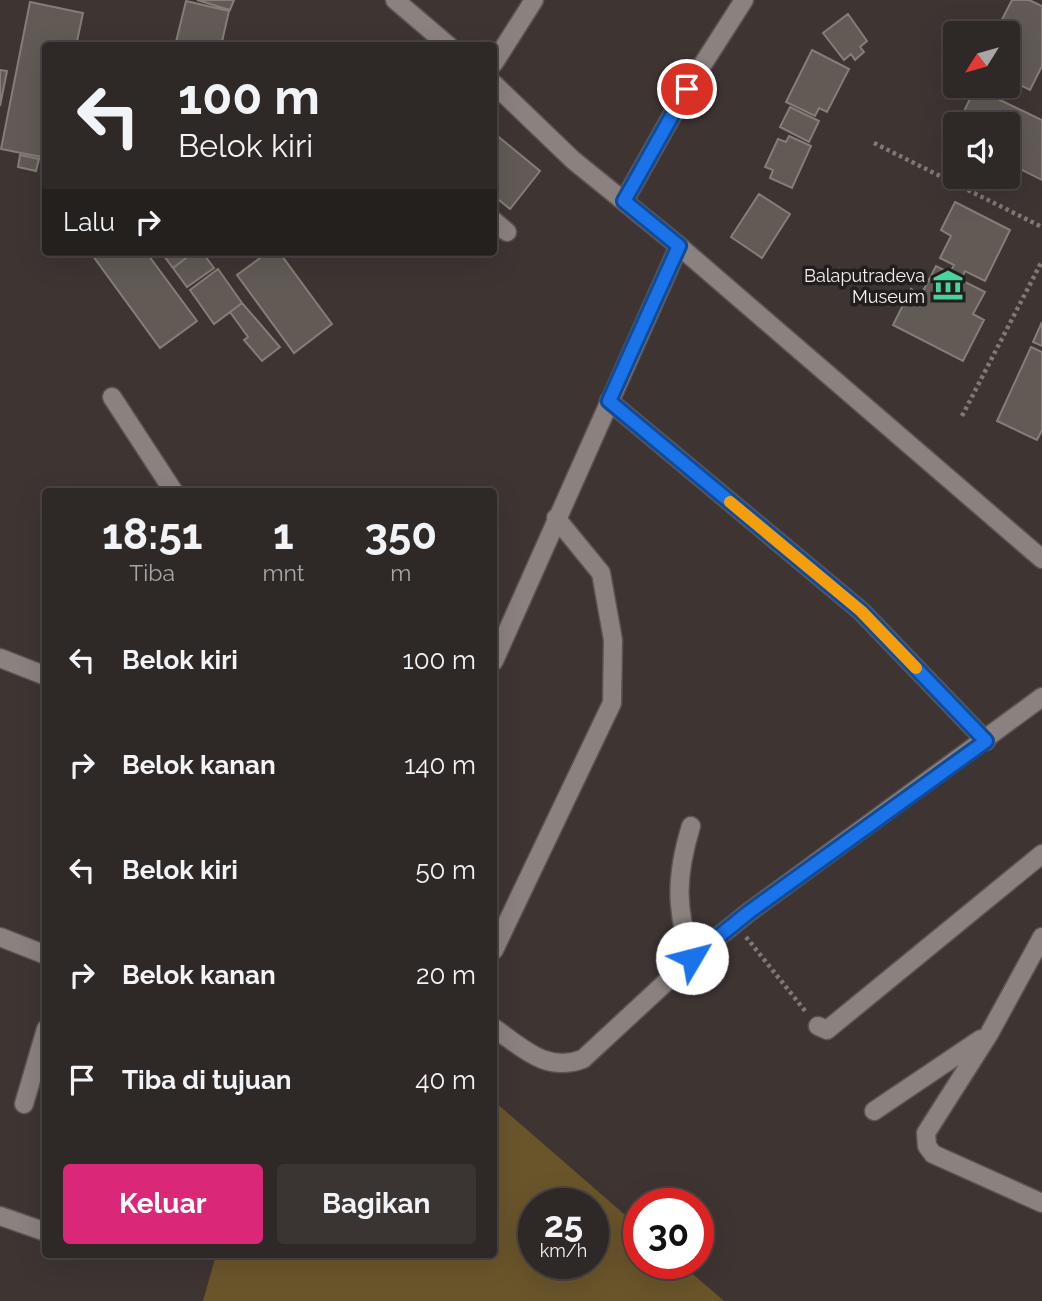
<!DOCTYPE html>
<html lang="id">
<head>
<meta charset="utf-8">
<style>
	body { margin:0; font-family:Raleway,sans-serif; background:#3a3432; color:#f1f3f6; height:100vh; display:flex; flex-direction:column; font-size:26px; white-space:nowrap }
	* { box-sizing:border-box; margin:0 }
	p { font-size:23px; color:#a7a6a7 }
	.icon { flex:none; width:38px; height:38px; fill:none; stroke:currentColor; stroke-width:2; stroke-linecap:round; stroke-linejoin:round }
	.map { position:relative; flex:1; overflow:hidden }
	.sheet { position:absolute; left:42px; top:488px; width:455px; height:770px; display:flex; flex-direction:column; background:#2e2826; border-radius:7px; box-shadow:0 7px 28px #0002,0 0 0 2px #494443 }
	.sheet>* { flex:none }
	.banner { position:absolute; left:42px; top:42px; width:455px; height:214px; border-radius:7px; box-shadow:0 7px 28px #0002,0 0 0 2px #494443; background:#2e2826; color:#f1f3f6; overflow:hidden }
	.needle { width:46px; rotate:233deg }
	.controls { position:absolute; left:943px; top:21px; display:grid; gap:14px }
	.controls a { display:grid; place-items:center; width:77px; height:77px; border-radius:7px; background:#2e2826; box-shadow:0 7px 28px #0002,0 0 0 2px #494443; font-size:35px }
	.speed { position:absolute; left:518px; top:1188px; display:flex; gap:14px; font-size:35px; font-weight:700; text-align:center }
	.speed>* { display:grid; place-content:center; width:91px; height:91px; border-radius:50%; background:#2e2826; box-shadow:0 7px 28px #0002,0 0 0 2px #494443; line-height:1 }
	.speed small { font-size:18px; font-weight:400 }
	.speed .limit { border:10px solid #d22; background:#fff; color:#111 }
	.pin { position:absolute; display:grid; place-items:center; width:60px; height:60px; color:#fff; margin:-30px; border:4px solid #fff; border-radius:50%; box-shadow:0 2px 7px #0007 }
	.me { position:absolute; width:77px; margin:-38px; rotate:53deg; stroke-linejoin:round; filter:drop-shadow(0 0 5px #0008) }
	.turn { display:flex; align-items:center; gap:24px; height:147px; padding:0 21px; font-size:32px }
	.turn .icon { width:91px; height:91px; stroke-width:2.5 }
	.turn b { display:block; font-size:49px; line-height:60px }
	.then { display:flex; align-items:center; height:66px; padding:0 21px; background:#0003; gap:14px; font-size:26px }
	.eta { display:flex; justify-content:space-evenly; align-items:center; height:119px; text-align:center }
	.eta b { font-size:42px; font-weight:700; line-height:49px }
	.button { display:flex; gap:14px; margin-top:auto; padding:14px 21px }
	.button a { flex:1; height:80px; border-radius:7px; background:#db2777; color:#fff; font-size:28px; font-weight:700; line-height:80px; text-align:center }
	.button a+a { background:#3a3432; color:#f1f3f6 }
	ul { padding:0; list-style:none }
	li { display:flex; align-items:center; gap:21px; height:105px; padding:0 21px }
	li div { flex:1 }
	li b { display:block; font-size:26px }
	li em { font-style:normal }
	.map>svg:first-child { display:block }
	.green { fill:#6a552b; fill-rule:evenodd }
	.building { fill:#615a55; stroke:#857d77; stroke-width:2 }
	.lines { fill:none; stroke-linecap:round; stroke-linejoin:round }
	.minor-casing { stroke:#5a5352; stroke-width:21 }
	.path { stroke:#807877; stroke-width:4.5; stroke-dasharray:3.5 3.5; stroke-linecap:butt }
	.minor { stroke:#8b817f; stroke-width:18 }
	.route-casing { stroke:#114b97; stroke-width:18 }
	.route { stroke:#1a73e8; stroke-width:12 }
	.slow { stroke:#f59e0b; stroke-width:12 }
	.labels { text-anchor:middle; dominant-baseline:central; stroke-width:7; stroke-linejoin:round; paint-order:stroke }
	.poi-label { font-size:18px; fill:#f5efee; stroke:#211e1d; text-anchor:end }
</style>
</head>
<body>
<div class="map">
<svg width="1042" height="1301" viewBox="0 0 1042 1301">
	<rect width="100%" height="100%" fill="#3e3533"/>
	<path class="green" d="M494,1101l145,126v37h42l43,37h-521l13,-46h278zM534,1204h59v60h-59z"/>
	<path class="building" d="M197,0h37l-4,10z
		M1012,0h17l13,6v60l-12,24 -22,-11v-46h-13z
		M186,1l43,10 -8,35h-46z
		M30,2l53,11 -7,33h-30v112l-45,-9z
		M848,14l19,27 -7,6 4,5 -9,8 -4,-6 -7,6 -21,-27z
		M812,50l37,19 -22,43 -8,-4 -4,8 -29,-14z
		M0,70l7,1 -7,35z
		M975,88l67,32v60l-34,-17v-39h-50z
		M790,107l29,14 -10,21 -29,-15z
		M494,133l46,38 -30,38 -16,-13z
		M789,136l22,10 -19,42 -22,-10 3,-8 -8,-3 13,-28 8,3z
		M20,155l19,4 -3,12 -18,-4z
		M759,194l31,20 -28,44 -31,-21z
		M955,202l55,28 -25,51 -20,-10 -4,9 24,12 -12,22 11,6 -21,41 -70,-36 18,-36 10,6 15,-29 14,7 4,-8 -14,-7 11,-22 -10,-6z
		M90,252h56l51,69 -37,27z
		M161,252h33l-21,16z
		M194,252h8l12,16 -27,19 -14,-19z
		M268,252h11l53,72 -38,29 -57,-78z
		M218,269l24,34 -28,21 -24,-34z
		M242,303l38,44 -18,14 -18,-21 4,-3 -18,-25z
		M1042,322v24l-9,-4z
		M1031,347l11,5v78l-5,10 -40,-19z"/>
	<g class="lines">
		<g class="minor-casing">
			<path id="minor" d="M395,0l54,46
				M494,63l40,-63
				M494,84l79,76 106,86 363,313
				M624,201l63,-112 57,-89
				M494,221l13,11
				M112,397l62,95
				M609,401l252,210 125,130
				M0,658l46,18
				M494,661l185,-415
				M691,826c-15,49 -16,83 1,132
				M0,937l46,18
				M1042,937l-53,97 -63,99 1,13 6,8 109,49
				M494,950l118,-247 1,-63 -12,-67 -45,-55
				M818,1026l9,4 215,-176
				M494,1028c29,20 52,45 89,31l109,-101 57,-46 293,-215
				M24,1104l22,-75
				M874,1111l107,-72
				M0,1216l46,16"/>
		</g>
		<path class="path" d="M874,143l168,84
			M962,416l80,-155
			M746,937l60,75"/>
		<use href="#minor" class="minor"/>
	</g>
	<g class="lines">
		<g class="route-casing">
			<path id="route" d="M687,89l-63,112 55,45 -70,155 252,210 125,130 -237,171 -57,46"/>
		</g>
		<use href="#route" class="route"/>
		<path class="slow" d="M730,502l131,109 55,57"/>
	</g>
	<defs>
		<g id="museum-bare" transform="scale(2.415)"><path d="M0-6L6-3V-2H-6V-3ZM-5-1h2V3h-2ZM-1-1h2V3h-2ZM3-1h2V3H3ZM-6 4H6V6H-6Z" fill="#49d49c" stroke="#211e1d" stroke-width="2.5" paint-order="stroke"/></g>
	</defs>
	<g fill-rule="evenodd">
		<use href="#museum-bare" x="948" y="285"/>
	</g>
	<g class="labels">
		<g class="poi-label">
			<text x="925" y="275">Balaputradeva<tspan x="925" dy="21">Museum</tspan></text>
		</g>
	</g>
</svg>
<div class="controls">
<a><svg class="needle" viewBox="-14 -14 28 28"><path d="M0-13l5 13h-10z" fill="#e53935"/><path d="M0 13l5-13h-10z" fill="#a7a6a7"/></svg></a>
<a><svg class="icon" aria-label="sound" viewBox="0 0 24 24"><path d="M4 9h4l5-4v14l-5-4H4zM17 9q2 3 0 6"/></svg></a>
</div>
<div class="speed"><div>25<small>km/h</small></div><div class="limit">30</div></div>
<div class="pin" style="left:687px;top:89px;background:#d93025"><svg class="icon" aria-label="arrive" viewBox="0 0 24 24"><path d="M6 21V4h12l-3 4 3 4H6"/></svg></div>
<svg class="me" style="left:692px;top:958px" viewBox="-20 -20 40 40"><circle r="19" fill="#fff"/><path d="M0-13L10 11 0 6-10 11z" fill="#1a73e8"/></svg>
<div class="banner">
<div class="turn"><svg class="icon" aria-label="left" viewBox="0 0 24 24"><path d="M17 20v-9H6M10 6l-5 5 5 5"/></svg><div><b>100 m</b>Belok kiri</div></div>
<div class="then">Lalu<svg class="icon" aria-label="right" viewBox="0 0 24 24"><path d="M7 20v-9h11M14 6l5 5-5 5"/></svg></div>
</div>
<section class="sheet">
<div class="eta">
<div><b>18:51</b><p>Tiba</p></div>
<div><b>1</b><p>mnt</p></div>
<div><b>350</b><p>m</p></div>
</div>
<ul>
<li><svg class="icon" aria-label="left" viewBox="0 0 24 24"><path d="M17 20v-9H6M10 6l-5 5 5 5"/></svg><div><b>Belok kiri</b></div><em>100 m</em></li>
<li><svg class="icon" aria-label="right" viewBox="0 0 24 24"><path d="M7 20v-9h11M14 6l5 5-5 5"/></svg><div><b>Belok kanan</b></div><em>140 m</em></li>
<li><svg class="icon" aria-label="left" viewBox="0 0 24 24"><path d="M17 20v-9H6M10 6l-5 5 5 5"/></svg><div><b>Belok kiri</b></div><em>50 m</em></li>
<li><svg class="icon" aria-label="right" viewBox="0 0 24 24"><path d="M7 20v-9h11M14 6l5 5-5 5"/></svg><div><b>Belok kanan</b></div><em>20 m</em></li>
<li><svg class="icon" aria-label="arrive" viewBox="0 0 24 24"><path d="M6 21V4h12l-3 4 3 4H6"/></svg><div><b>Tiba di tujuan</b></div><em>40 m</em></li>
</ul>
<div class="button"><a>Keluar</a><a>Bagikan</a></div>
</section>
</div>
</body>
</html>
